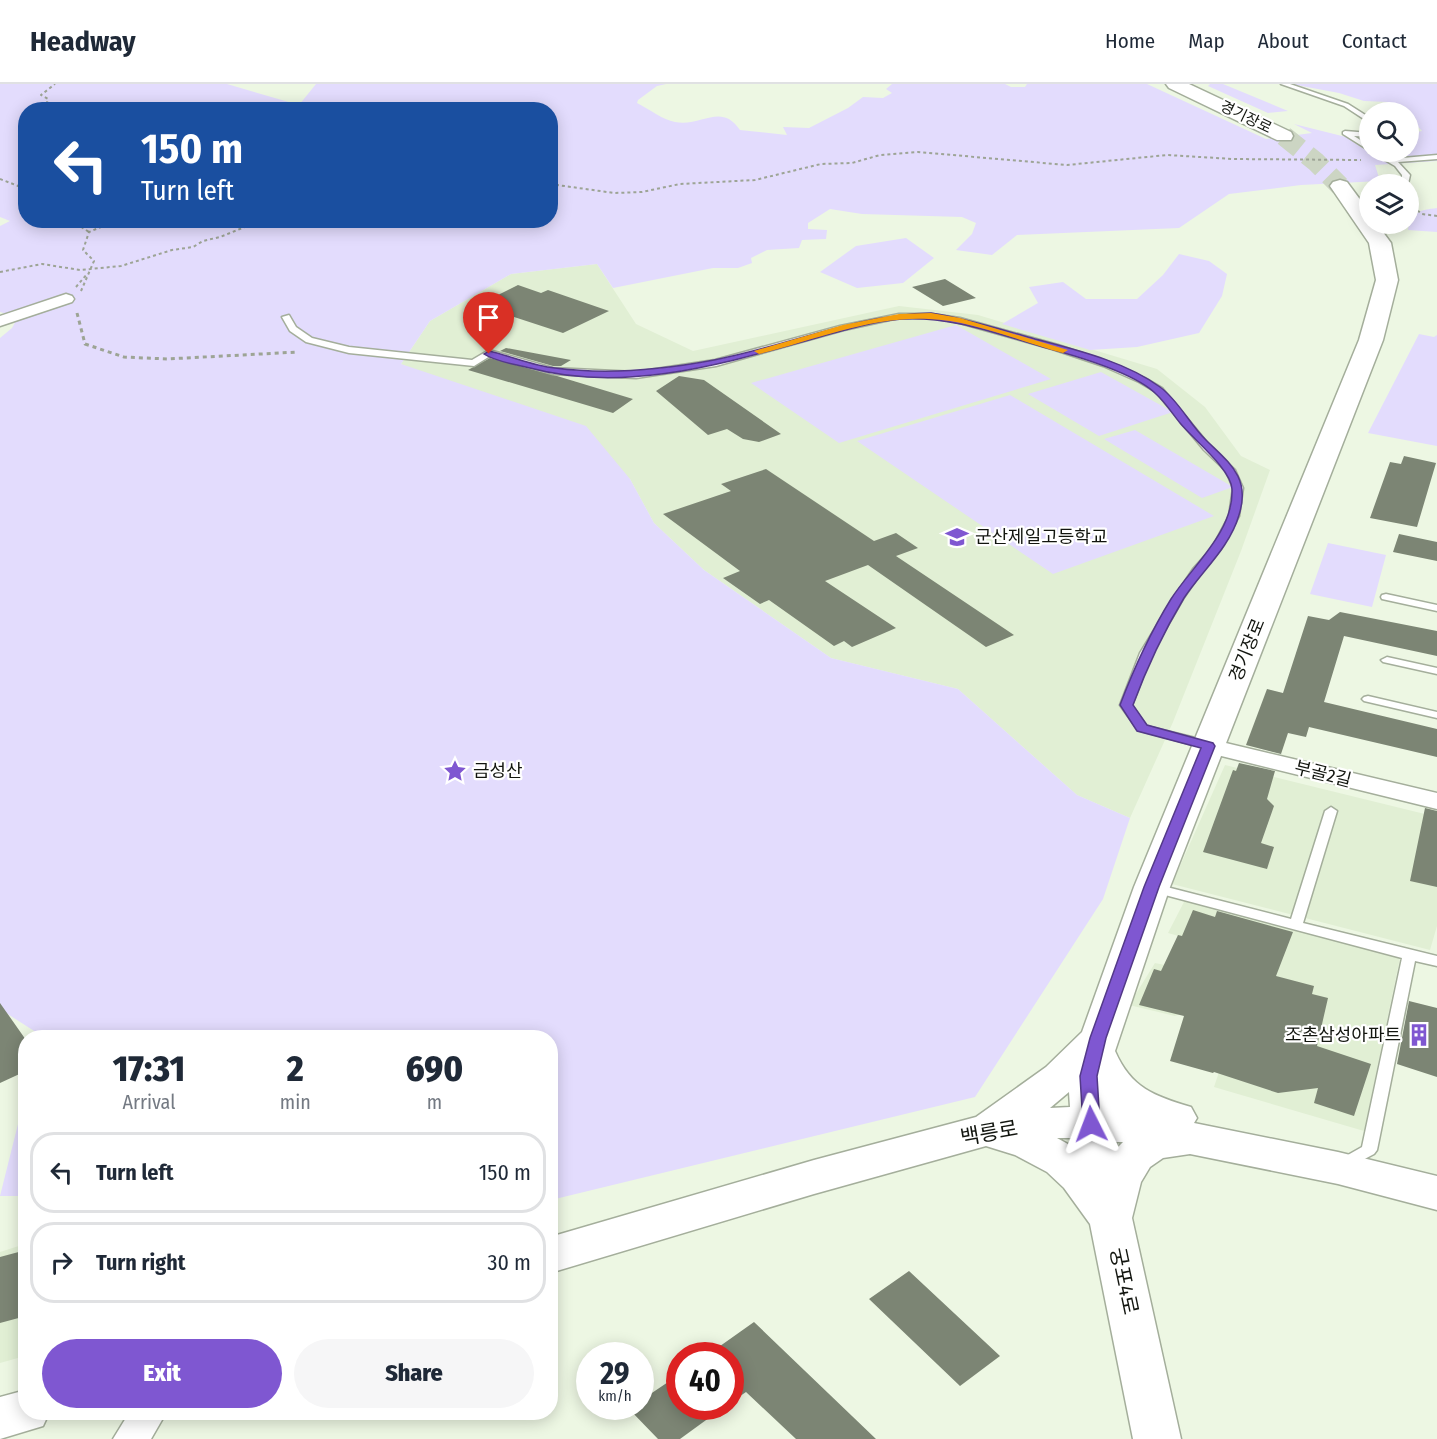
<!DOCTYPE html>
<html lang="en">
<head>
<meta charset="utf-8">
<style>
	body { margin:0; font-family:"Fira Sans Condensed","Noto Sans KR",sans-serif; background:#f6f6f7; color:#1f2937; height:100vh; display:flex; flex-direction:column; font-size:22px; white-space:nowrap }
	* { box-sizing:border-box; margin:0 }
	p { font-size:20px; color:#747a83 }
	.icon { flex:none; width:33px; height:33px; fill:none; stroke:currentColor; stroke-width:2; stroke-linecap:round; stroke-linejoin:round }
	.map { position:relative; flex:1; overflow:hidden }
	.drawer { position:absolute; left:18px; top:946px; width:540px; height:390px; display:flex; flex-direction:column; background:#fff; border-radius:24px; box-shadow:0 3px 15px #0003 }
	.drawer>* { flex:none }
	.guide { position:absolute; left:18px; top:18px; width:540px; height:126px; border-radius:24px; box-shadow:0 3px 15px #0003; background:#1a4fa0; color:#fff; overflow:hidden }
	.tools { position:absolute; left:1359px; top:18px; display:grid; gap:12px }
	.tools a { display:grid; place-items:center; width:60px; height:60px; border-radius:50%; background:#fff; box-shadow:0 3px 15px #0003; font-size:30px }
	.speed { position:absolute; left:576px; top:1258px; display:flex; gap:12px; font-size:30px; font-weight:700; text-align:center }
	.speed>* { display:grid; place-content:center; width:78px; height:78px; border-radius:50%; background:#fff; box-shadow:0 3px 15px #0003; line-height:1 }
	.speed small { font-size:15px; font-weight:400 }
	.speed .limit { border:9px solid #d22; background:#fff; color:#111 }
	.pin { position:absolute; display:grid; place-items:center; width:51px; height:51px; color:#fff; margin:-62px -26px; border-radius:50% 50% 50% 0; rotate:-45deg; box-shadow:0 0 6px #0007 }
	.pin .icon { rotate:45deg }
	.me { position:absolute; width:66px; margin:-33px; rotate:357deg; stroke-linejoin:round; filter:drop-shadow(0 0 4px #0008) }
	.turn { display:flex; align-items:center; gap:21px; height:126px; padding:0 24px; font-size:27px }
	.turn .icon { width:78px; height:78px; stroke-width:2.5 }
	.turn b { display:block; font-size:42px; line-height:51px }
	.eta { display:flex; justify-content:space-evenly; align-items:center; height:102px; text-align:center }
	.eta b { font-size:36px; font-weight:800; line-height:42px }
	.action { display:flex; gap:12px; margin-top:auto; padding:12px 24px }
	.action a { flex:1; height:69px; border-radius:36px; background:#7f57d1; color:#fff; font-size:24px; font-weight:800; line-height:69px; text-align:center }
	.action a+a { background:#f6f6f7; color:#1f2937 }
	ul { padding:0; list-style:none }
	li { display:flex; align-items:center; gap:18px; height:81px; margin:0 12px 9px; padding:0 12px; border:3px solid #e0e1e3; border-radius:24px }
	li div { flex:1 }
	li b { display:block; font-size:22px }
	li em { font-style:normal }
	header { display:flex; align-items:center; gap:36px; box-sizing:border-box; height:84px; padding:0 30px; background:#fff; border-bottom:2px solid #e0e1e3 }
	header strong { font-size:28px }
	nav { display:flex; gap:33px; margin-inline-start:auto; font-size:21px }
	.map>svg:first-child { display:block }
	.built { fill:#e1efd4 }
	.green { fill:#e3dcfd; fill-rule:evenodd }
	.building { fill:#7c8574 }
	.lines { fill:none; stroke-linecap:round; stroke-linejoin:round }
	.secondary-tunnel { stroke:#ccd5c3; stroke-width:20; stroke-dasharray:20 10; stroke-linecap:butt }
	.lane-casing { stroke:#a4ae9b; stroke-width:3 }
	.street-casing { stroke:#a4ae9b; stroke-width:3 }
	.secondary-casing { stroke:#a4ae9b; stroke-width:3 }
	.path-far1 { stroke:#9da495; stroke-width:2; stroke-dasharray:3 3; stroke-linecap:butt }
	.path { stroke:#9da495; stroke-width:3; stroke-dasharray:4 4; stroke-linecap:butt }
	.lane { fill:#fff; fill-rule:evenodd }
	.street { fill:#fff; fill-rule:evenodd }
	.secondary { fill:#fff; fill-rule:evenodd }
	.route { fill:#7f57d1; stroke:#533988; stroke-width:1.5 }
	.slow { fill:#f59e0b }
	.labels { text-anchor:middle; dominant-baseline:central; stroke-width:4.5; stroke-linejoin:round; paint-order:stroke }
	.far-street-label { font-size:15px; fill:#12150f; stroke:#fff }
	.poi-label { font-size:18px; fill:#12150f; stroke:#fff; text-anchor:start }
	.street-label { font-size:18px; fill:#12150f; stroke:#fff }
	.near-street-label { font-size:21px; fill:#12150f; stroke:#fff }
</style>
</head>
<body>
<header>
<strong>Headway</strong>
<nav><a>Home</a><a>Map</a><a>About</a><a>Contact</a></nav>
</header>
<div class="map">
<svg width="1437" height="1355" viewBox="0 0 1437 1355">
	<rect width="100%" height="100%" fill="#edf7e3"/>
	<path class="built" d="M597,180l39,60 57,27 206,-45 79,9 179,54 48,38 36,49 29,14 -29,81 -68,171 -43,96 -53,-23 -119,-106 -127,-31 -127,-88 -50,-47 -24,-44 -229,-115 29,-43 81,-47z
		M1225,681l212,52v109l-7,24 -258,-66z
		M1185,816l215,58 -36,173 -150,-44 24,-72 -36,-10 -27,11 -46,-11 26,-42 74,15 34,-18 -95,-27z
		M25,1160v112l-25,7v-111z"/>
	<path class="green" d="M0,0h227l72,21 17,-21h350l-9,2 -19,14 -1,3c12,6 26,17 38,19 27,5 46,-20 65,8l47,5 -4,-8 26,1 39,-20 15,-11 20,1 9,-5 -6,-4 6,-5h113l6,3h14l2,-3h120l119,55 46,-6 -18,-9 52,13 24,16 -4,1 42,-2 1,-18 13,-3 -13,-14 -1,-5h-4l-16,-10 -24,-1 -25,-8 -48,-9h146v77l-62,4 5,16 -79,4 -72,9 -50,34 -162,7 -25,20 -36,-5 16,-16 4,-11 -14,-6 -100,-3 -32,-5 -22,14v6l19,1 -1,9 -24,1 -3,8 -32,2 -16,8 1,5 -14,5h-25l-100,20 -16,-24 -86,10 -81,47 -29,43 185,62 44,53 24,44 50,47 127,88 127,31 119,106 53,23 -27,81 -128,198 -424,103 -1,-162h-505l-45,-29v-671l12,-10 6,-11 -18,-5v-86l10,-5 -10,-4zM26,26h524v110h-524z
		M1210,0h13l65,27 -20,2 -60,-27z
		M1437,124v24l-29,-2c3,-18 12,-20 29,-22z
		M906,154l28,20 -31,25 -46,5 -37,-16 36,-26z
		M1179,170l30,7 18,13 -5,22 -23,37 -62,14 -47,3 -88,-26 36,-21 -9,-16 34,-5 23,17h51l26,-24z
		M956,241l95,54 -212,64 -88,-60z
		M1419,250l15,3 3,-2v111l-69,-13z
		M1101,288l72,40 -74,24 -71,-42z
		M1010,311l204,121 -161,58 -196,-133z
		M1135,346l98,57 -31,11 -98,-59z
		M1328,459l58,12 -14,52 -62,-13z
		M25,1027v85h-25l19,-76z"/>
	<path class="building" d="M945,195l31,19 -33,8 -31,-19z
		M518,201l23,8 7,-3 61,21 -46,22 -85,-28z
		M506,264l65,12 -10,6h-8l-53,-15z
		M490,274l67,18 76,23 -20,14 -145,-43z
		M679,292l25,4 77,54 -22,8 -16,-3 -16,-10 -19,6 -52,-44z
		M1404,372l32,7 -19,64 -47,-9 20,-56 11,2z
		M766,385l108,72 22,-8 22,15 -22,8 118,79 -28,12 -118,-82 -43,16 71,47 -44,19 -8,-6 -10,5 -65,-46 -9,4 -37,-26 17,-7 -77,-57 68,-23 -10,-7z
		M1399,450l38,8v19l-44,-9z
		M1340,528l97,19v25l-93,-20 -20,66 113,27v28l-128,-30 -3,10 -18,-4 -7,21 -35,-9 21,-56 16,4 25,-77 21,4z
		M1239,679l36,8 -8,28 7,7 -13,37 13,4 -7,22 -64,-17 30,-82 3,1z
		M1425,724l12,3v76l-27,-6z
		M1193,826l22,7 2,-6 76,21 -17,44 38,10 -2,8 16,4 -11,48 54,18 -17,52 -40,-13 4,-15 -40,5 -64,-21 -1,1 -43,-12 14,-45 -45,-11 15,-36 7,2 17,-36 4,1z
		M1409,917l28,7v69l-40,-13z
		M0,919l26,37v31l-26,12z
		M26,1166v66l-26,7v-66z
		M909,1187l91,85 -40,30 -91,-87z
		M754,1238l122,117h-80l-50,-47 -16,11v-47h-24z
		M680,1290v33h44l-44,32h-22l-29,-30 11,-2v-6z"/>
	<g class="lines">
		<path class="secondary-tunnel" d="M1284,52l32,26 24,24"/>
		<g class="lane-casing">
			<path id="lane" d="M1281,0h9l58,20 22,14v5l-26,-17z
				M1345,47l25,2v4l-16,-1 16,10v5l-27,-17v-2z
				M1371,68h7l13,7 46,-4v4l-39,3 12,13 -2,9h-6v-9l-7,-9z
				M1391,140h8c-8,8 -21,13 -31,7 7,-5 16,-2 23,-7z
				M899,230h32l29,4 98,27 51,17 36,16 17,10 48,58 25,24 8,18 -4,28 -18,33 -20,24 -18,26 -31,54 -20,52 14,21 66,16 2,3 -2,3 -4,1 -70,-19 -18,-25 20,-52 33,-54 20,-30 19,-21 17,-32 4,-28 -7,-17 -22,-21 -48,-58 -17,-10 -36,-16 -51,-17 -96,-27 -25,-4h-32l-55,12 -128,36 -80,12 -83,-4 -63,-18 -16,10 -125,-13 -43,-11 -16,-11 -8,-14 7,-2 7,12 16,11 37,9 123,13 17,-10 64,18 83,4 79,-12 125,-34z
				M1386,510l51,11v6l-55,-12 -1,-2 1,-2z
				M1387,573l50,11v6l-54,-12 -2,-2z
				M1368,612l69,16v6l-73,-17 -2,-2 2,-2z
				M1331,723l6,4 -34,112 134,33v10l-22,-5 -38,189 -3,4 -30,16 -5,-2 -3,-4 3,-4 23,-13 40,-189 -252,-67 -2,-3 7,-4 136,35 34,-108z"/>
		</g>
		<g class="street-casing">
			<path id="street" d="M66,210l6,2 2,3 -2,3 -72,24v-10z
				M1209,655l228,54v16l-236,-58 -4,-5 4,-5z
				M129,1329h37l-15,26h-38z"/>
		</g>
		<g class="secondary-casing">
			<path id="secondary" d="M1166,0h23l102,48 2,4 -2,4h-14l-108,-52z
				M1340,96l7,2 23,31v11h7l14,19 7,37 -15,60 -213,547 -55,164c16,37 39,45 76,56l6,11 -3,5 144,29 99,24v34l-99,-26 -148,-30 -27,4 -13,9 -9,15 -9,36 49,221h-48l-43,-215 -26,-36 -17,-16 -32,-17 -29,-9 -172,48 -264,79v-36l264,-77 162,-43 70,-50 36,-35 52,-145 225,-547 17,-60 -7,-37 -39,-57 3,-4zM1069,1008l1,15 -20,1zM1057,1054h16l2,10zM1116,1058h7l-6,6z
				M26,1306v23h23l-6,13 -43,13v-42z"/>
		</g>
		<path class="path-far1" d="M45,26l3,-11 -7,-4 14,-11
			M0,95l26,10
			M550,100l64,9 28,-1 38,-8 75,-4 66,-16 31,-1 28,-8 38,-3 149,13 100,-10 66,4 128,1
			M1408,119l14,11 15,2
			M71,136l18,12
			M0,188l42,-8 38,6 41,-4 51,-16 21,-3 10,-6 17,-4 42,-17
			M76,203l11,-13
			M81,207l13,-30 -11,-11 6,-18 29,-12"/>
		<path class="path" d="M77,229l8,31 39,13 43,2 131,-7"/>
		<use href="#lane" class="lane"/>
		<use href="#street" class="street"/>
		<use href="#secondary" class="secondary"/>
	</g>
	<path class="route" d="M931,229c33,5 65,15 97,24 44,12 95,23 132,50 18,13 29,36 45,52 24,24 46,38 34,76 -9,32 -37,56 -55,83 -21,35 -37,69 -51,107l14,20 66,18 2,3 -56,141 -53,151 -9,38 3,48 -3,4 -6,2 -6,-2 -2,-4 -3,-48 10,-38 54,-151 57,-139 -64,-17 -17,-26c14,-37 30,-72 51,-106 21,-33 63,-67 61,-110 -1,-20 -39,-50 -52,-66 -8,-10 -15,-21 -24,-29 -22,-22 -83,-39 -113,-47 -46,-13 -92,-31 -141,-28 -35,3 -71,15 -104,24 -86,24 -179,49 -268,25 -15,-4 -34,-6 -46,-14l5,-3c22,5 44,15 66,17 53,7 106,2 159,-8 74,-14 140,-45 217,-47z"/>
	<path class="slow" d="M931,229l29,5 108,32 -5,3c-41,-11 -92,-33 -134,-34 -58,-3 -114,21 -170,35l-5,-3 89,-26 56,-11z"/>
	<defs>
		<g id="school-bare" transform="scale(1.8)"><path d="M0-5L7-2L0 1L-7-2ZM-4 1L0 2.5L4 1V4Q0 6-4 4Z" fill="#7f57d1" stroke="#fff" stroke-width="2.5" paint-order="stroke"/></g>
		<g id="sight-bare" transform="scale(1.8)"><path d="M0-6L1.8-2.2L6-1.7L2.9 1.2L3.7 5.4L0 3.3L-3.7 5.4L-2.9 1.2L-6-1.7L-1.8-2.2Z" fill="#7f57d1" stroke="#fff" stroke-width="2.5" paint-order="stroke"/></g>
		<g id="building-bare" transform="scale(1.8)"><path d="M-4-6H4V6H1V3H-1V6H-4ZM-2.5-4.3h1.7v1.8h-1.7ZM.8-4.3h1.7v1.8H.8ZM-2.5-1h1.7V.8h-1.7ZM.8-1h1.7V.8H.8Z" fill="#7f57d1" stroke="#fff" stroke-width="2.5" paint-order="stroke"/></g>
	</defs>
	<g fill-rule="evenodd">
		<use href="#school-bare" x="957" y="453"/>
		<use href="#sight-bare" x="455" y="687"/>
		<use href="#building-bare" x="1419" y="951"/>
	</g>
	<g class="labels">
		<g class="far-street-label">
			<text transform="translate(1246 33) rotate(26)">경기장로</text>
		</g>
		<g class="poi-label">
			<text x="975" y="453">군산제일고등학교</text>
			<text x="473" y="687">금성산</text>
			<text x="1401" y="951" text-anchor="end">조촌삼성아파트</text>
		</g>
		<g class="street-label">
			<text transform="translate(1247 566) rotate(-68)">경기장로</text>
			<text transform="translate(1323 690) rotate(14)">부골2길</text>
		</g>
		<g class="near-street-label">
			<text transform="translate(989 1049) rotate(-10)">백릉로</text>
			<text transform="translate(1124 1197) rotate(78)">궁포4로</text>
		</g>
	</g>
</svg>
<div class="tools">
<a><svg class="icon" aria-label="search" viewBox="0 0 24 24"><circle cx="10" cy="10" r="6"/><path d="M15 15l6 6"/></svg></a>
<a><svg class="icon" aria-label="layers" viewBox="0 0 24 24"><path d="M12 4l9 5-9 5-9-5zM3 14l9 5 9-5"/></svg></a>
</div>
<div class="speed"><div>29<small>km/h</small></div><div class="limit">40</div></div>
<div class="pin" style="left:489px;top:270px;background:#d93025"><svg class="icon" aria-label="arrive" viewBox="0 0 24 24"><path d="M6 21V4h12l-3 4 3 4H6"/></svg></div>
<svg class="me" style="left:1091px;top:1040px" viewBox="-20 -20 40 40"><path d="M0-17L14 15 0 8-14 15z" fill="#7f57d1" stroke="#fff" stroke-width="4"/></svg>
<div class="guide">
<div class="turn"><svg class="icon" aria-label="left" viewBox="0 0 24 24"><path d="M17 20v-9H6M10 6l-5 5 5 5"/></svg><div><b>150 m</b>Turn left</div></div>
</div>
<section class="drawer">
<div class="eta">
<div><b>17:31</b><p>Arrival</p></div>
<div><b>2</b><p>min</p></div>
<div><b>690</b><p>m</p></div>
</div>
<ul>
<li><svg class="icon" aria-label="left" viewBox="0 0 24 24"><path d="M17 20v-9H6M10 6l-5 5 5 5"/></svg><div><b>Turn left</b></div><em>150 m</em></li>
<li><svg class="icon" aria-label="right" viewBox="0 0 24 24"><path d="M7 20v-9h11M14 6l5 5-5 5"/></svg><div><b>Turn right</b></div><em>30 m</em></li>
</ul>
<div class="action"><a>Exit</a><a>Share</a></div>
</section>
</div>
</body>
</html>
